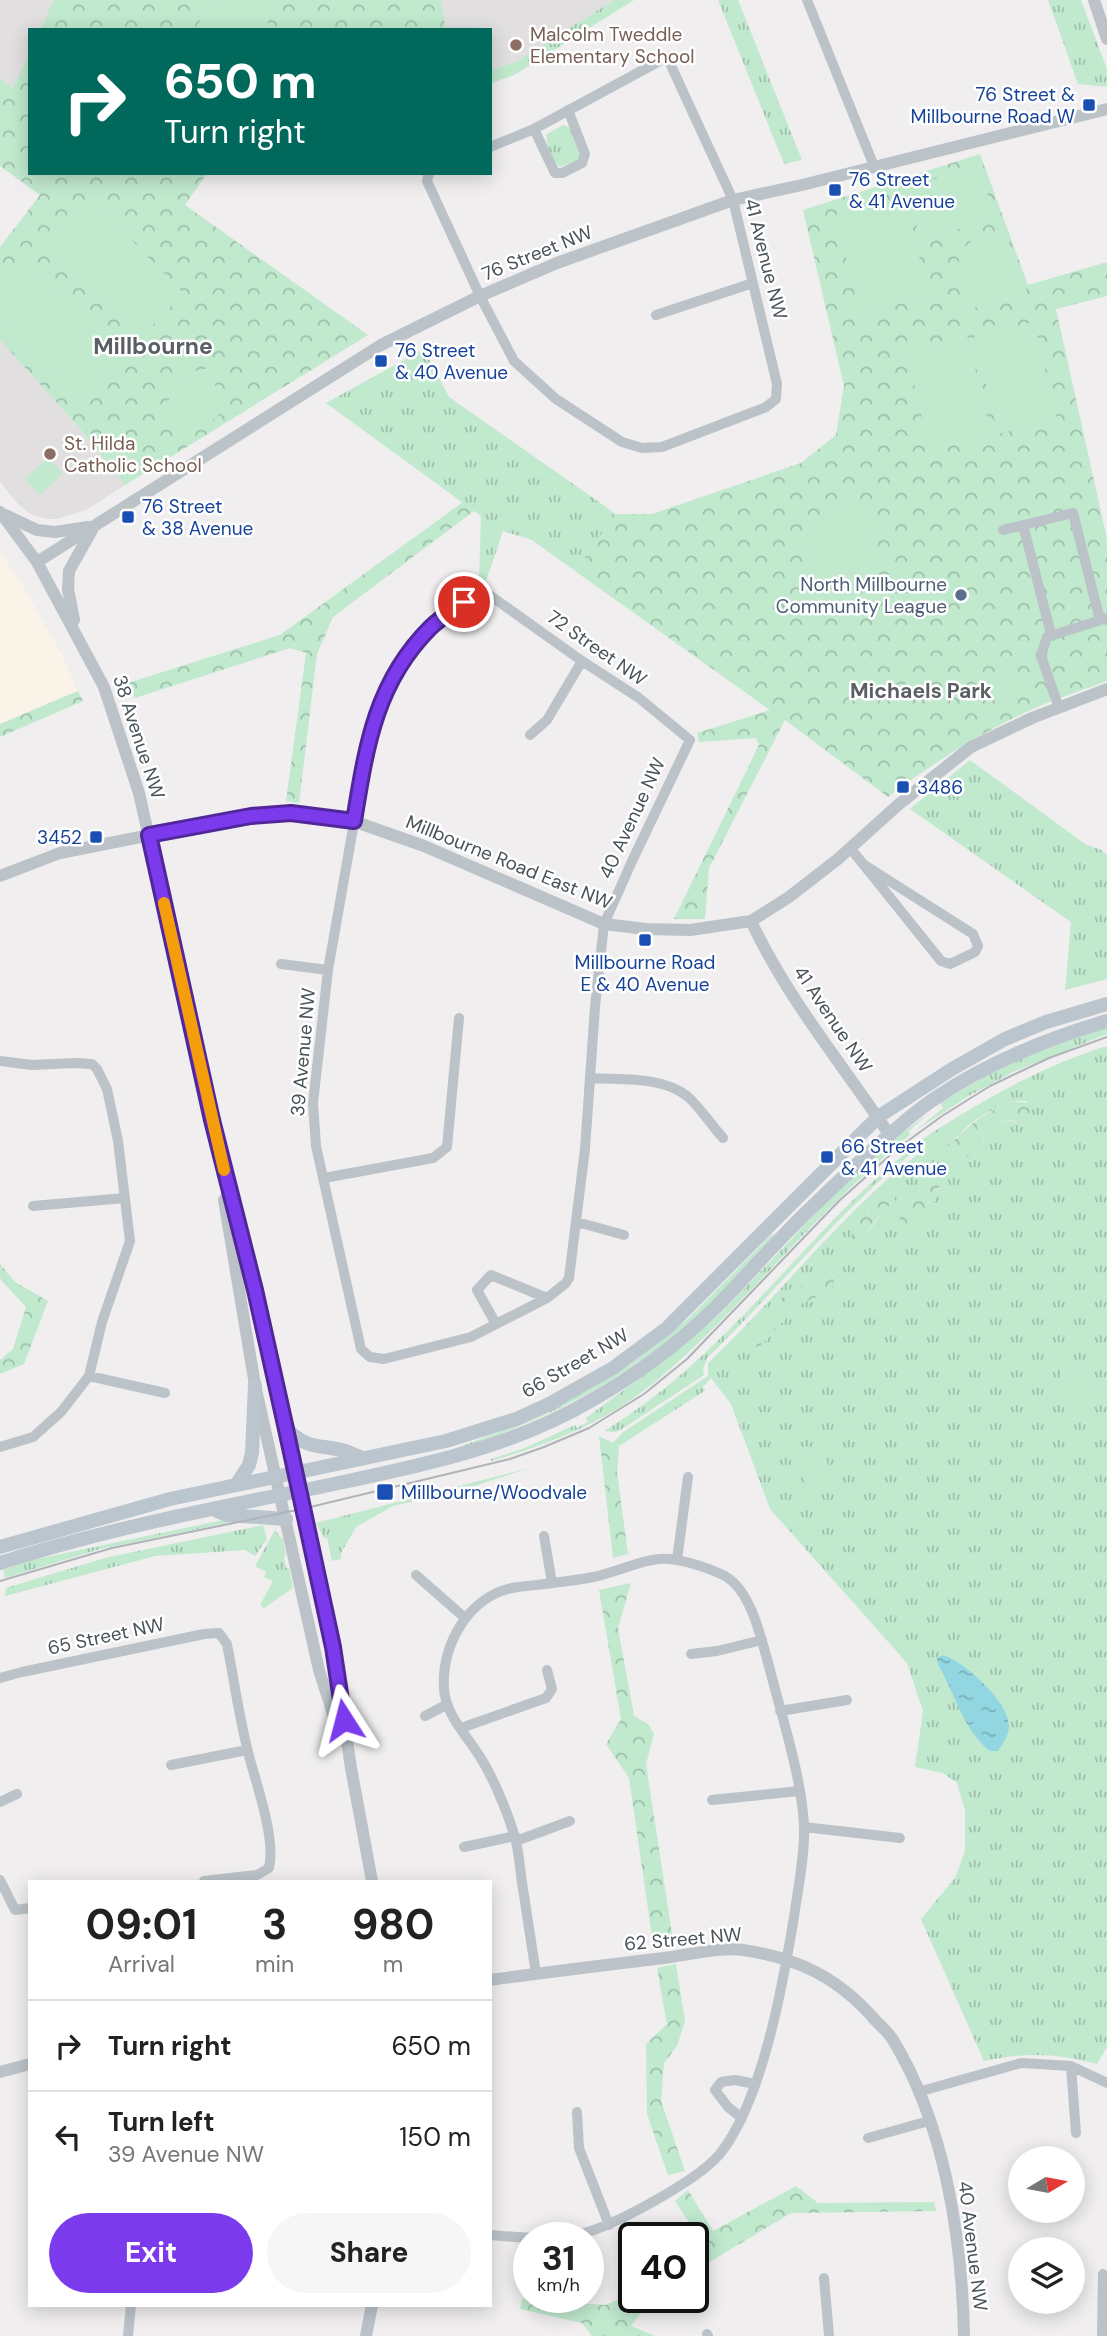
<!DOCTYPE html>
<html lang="en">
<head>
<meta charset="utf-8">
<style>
	body { margin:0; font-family:"DM Sans",sans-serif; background:#f6f6f6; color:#222; height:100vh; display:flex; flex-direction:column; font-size:26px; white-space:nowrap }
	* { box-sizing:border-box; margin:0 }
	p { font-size:23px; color:#767676 }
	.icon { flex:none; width:38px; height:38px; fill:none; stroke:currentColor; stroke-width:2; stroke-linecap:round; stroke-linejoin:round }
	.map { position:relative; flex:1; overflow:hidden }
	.side { position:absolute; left:28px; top:1880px; width:464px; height:427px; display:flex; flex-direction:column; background:#fff; border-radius:0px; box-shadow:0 4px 18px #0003 }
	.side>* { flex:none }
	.banner { position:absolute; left:28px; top:28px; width:464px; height:147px; border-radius:0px; box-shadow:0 4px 18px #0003; background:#00695c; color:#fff; overflow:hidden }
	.needle { width:46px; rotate:80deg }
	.buttons { position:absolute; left:1008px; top:2146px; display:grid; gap:14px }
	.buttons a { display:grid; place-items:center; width:77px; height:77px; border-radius:50%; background:#fff; box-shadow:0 4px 18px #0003; font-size:35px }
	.speed { position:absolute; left:513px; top:2222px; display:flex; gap:14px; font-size:35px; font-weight:700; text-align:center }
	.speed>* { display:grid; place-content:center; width:91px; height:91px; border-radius:50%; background:#fff; box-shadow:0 4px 18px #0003; line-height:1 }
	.speed small { font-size:18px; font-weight:400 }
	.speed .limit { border:4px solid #111; border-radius:10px; background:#fff; color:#111 }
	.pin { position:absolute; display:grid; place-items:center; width:60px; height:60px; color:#fff; margin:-30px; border:4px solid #fff; border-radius:50%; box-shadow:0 2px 7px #0007 }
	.me { position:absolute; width:77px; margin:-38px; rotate:351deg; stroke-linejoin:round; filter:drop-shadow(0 0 5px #0008) }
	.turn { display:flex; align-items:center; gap:24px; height:147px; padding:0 21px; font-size:32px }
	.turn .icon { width:91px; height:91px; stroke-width:2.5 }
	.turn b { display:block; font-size:49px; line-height:60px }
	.eta { display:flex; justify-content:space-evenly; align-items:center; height:119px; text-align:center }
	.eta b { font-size:42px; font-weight:700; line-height:49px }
	.primary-button { display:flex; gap:14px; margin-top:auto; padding:14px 21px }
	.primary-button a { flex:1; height:80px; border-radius:42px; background:#7c3aed; color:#fff; font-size:28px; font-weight:700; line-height:80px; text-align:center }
	.primary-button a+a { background:#f6f6f6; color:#222 }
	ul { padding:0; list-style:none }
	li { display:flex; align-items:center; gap:21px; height:91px; padding:0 21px; border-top:2px solid #e0e0e0 }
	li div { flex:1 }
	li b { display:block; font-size:26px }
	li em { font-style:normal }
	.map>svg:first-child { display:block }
	.commercial { fill:#f9f3e8 }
	.education { fill:#e1dfdf }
	.grass { fill:url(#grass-tufts); fill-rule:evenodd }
	.forest { fill:url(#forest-crowns) }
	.pitch { fill:#c0e9ce }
	.water { fill:url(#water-ripples) }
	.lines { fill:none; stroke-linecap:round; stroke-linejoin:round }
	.minor { stroke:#bbc3c9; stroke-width:10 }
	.tertiary { stroke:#bbc3c9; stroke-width:12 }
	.secondary { stroke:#bbc5cd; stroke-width:14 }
	.tram { stroke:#b0b3b7; stroke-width:2 }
	.route-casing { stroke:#51269a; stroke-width:18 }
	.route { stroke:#7c3aed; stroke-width:12 }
	.slow { stroke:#f59e0b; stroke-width:12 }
	.education-dot { fill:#8d6e63; stroke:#fff; stroke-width:2.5 }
	.transit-dot { fill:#1a4fb4; stroke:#fff; stroke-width:2.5 }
	.service-dot { fill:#5c6f8a; stroke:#fff; stroke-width:2.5 }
	.labels { text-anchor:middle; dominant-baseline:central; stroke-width:5; stroke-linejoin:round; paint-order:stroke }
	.education-label { font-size:19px; fill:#785e54; stroke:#fff; text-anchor:start }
	.transit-label { font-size:19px; fill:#164399; stroke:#fff; text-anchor:start }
	.street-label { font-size:19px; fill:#485259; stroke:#fff }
	.service-label { font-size:19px; fill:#4e5e75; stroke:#fff; text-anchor:end }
	.neighbourhood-label { font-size:21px; font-weight:bold; fill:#5b5e62; stroke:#fff }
	.quarter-label { font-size:23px; font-weight:bold; fill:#5b5e62; stroke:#fff }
</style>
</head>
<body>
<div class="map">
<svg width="1107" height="2336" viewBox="0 0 1107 2336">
	<defs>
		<pattern id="grass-tufts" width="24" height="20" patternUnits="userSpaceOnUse" patternTransform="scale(1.75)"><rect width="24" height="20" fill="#c0e9ce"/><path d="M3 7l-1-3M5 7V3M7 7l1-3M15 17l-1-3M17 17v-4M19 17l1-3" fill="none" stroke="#9ebfaa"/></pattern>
		<pattern id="forest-crowns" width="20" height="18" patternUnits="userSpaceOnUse" patternTransform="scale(1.75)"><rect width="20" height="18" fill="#c0e9ce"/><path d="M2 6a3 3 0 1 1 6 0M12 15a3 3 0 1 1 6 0" fill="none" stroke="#9ebfaa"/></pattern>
		<pattern id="water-ripples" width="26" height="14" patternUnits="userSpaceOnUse" patternTransform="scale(1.75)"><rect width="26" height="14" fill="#92d6e1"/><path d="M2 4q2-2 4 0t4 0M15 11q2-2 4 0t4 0" fill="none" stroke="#79b0b9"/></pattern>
	</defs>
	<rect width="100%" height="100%" fill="#f0eeee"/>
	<path class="commercial" d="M0,552l25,37 38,68 15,34 -78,33z"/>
	<path class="education" d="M0,0h54l-14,30h-10v21l-17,37 -13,-9z
		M441,0h173l-97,61 -27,10v-41h-44z
		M0,340l78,86 47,59 -39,25 -29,9h-11l-14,-4 -14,-11 -18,-22z"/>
	<path class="grass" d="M614,0h20l-118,74 -26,10v-13l27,-10z
		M718,0h20l64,160 -18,4z
		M1048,0h33l26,69v18l-29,-3z
		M563,125l6,2 11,27 -2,6 -18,7c-8,-5 -15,-24 -13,-33z
		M424,349l25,48 167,117 -41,57 -43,-31 -29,-9 -17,50 -7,-2 2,-63 -155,-113z
		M970,760l115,84 16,6 6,5v124l-42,11 6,-68 -161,-113z
		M1107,1027v7l-94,38 -46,25 -52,34 28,-23 -3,-5 56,-33 38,-17z
		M1107,1046v1001l-10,17c-42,-11 -70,-12 -113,-3l-63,-142 34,-41 10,-27v-41l-8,-27 -14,-10 -28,-6 8,-56 -16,-48 -137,-154 -39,-105 -20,-26 -9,10 4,2 -87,56 -6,-3 9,-10 86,-57v-12l3,-4c73,-69 134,-152 215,-212l-5,-8c59,-38 118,-73 186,-94zM1012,1101h15l-11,21c-14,-4 -27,4 -33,18h-31c8,-4 11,-10 18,-16 13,-10 28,-17 42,-23zM936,1174l5,14 -6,2v10l-10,5 -1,5h-18l14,-21zM876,1197l20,4 -10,7 -25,33 -4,-18 9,-9zM830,1271l3,4 -1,15 -34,15 -38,41c19,-29 36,-65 70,-75z
		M928,1114l-20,18 2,3c-60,48 -111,105 -164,160 -40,41 -79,82 -127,113 -40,24 -83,40 -128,53v-2l34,-11 50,-23 2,3 11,-6 -2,-4 96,-71 39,-34 136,-143 3,1 7,-6 -3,-2 37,-32 1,2z
		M917,1144l1,3 -2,3c-77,61 -138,140 -209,208l-4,11 1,6 -82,54 -7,3 -11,-1c95,-57 164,-145 241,-223 23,-23 47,-44 72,-64z
		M772,1234l2,1c-22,24 -42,49 -66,71 -80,74 -162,116 -265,147l74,-28 72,-35 42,-26 59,-47z
		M529,1468l-70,23 -66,15 -37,21 -15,26v6l-9,2 -5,-23h-3l-8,-15z
		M223,1520h20l-143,29 -95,29 -2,-8 -3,1 32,-11z
		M263,1525l4,14 -12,17 -10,-6 -90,6 -150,40 1,-8 99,-30z
		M275,1530l8,10 3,16 -2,1 2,11h3l4,20 -29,20 -4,-3 13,-24 -9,-4 2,-5 -11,-6z"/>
	<path class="forest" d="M54,0h387l5,30h-406z
		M30,51v122h177l-22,32 183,130 -243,150 -47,-59 -78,-86v-93l40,-52 -40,-29v-87l13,9z
		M980,154l48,131 79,-23v34l-51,13 51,230v142c-27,10 -55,19 -81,31 -49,23 -94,52 -138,85l-103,-77 -76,148 -4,51h-31l85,-174 -3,-7 -57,4 -2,-9 73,-23 -195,-139 41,-57h36l149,-51 35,-28 8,-49 -41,-176z
		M463,502l11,9 -141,106 -16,37 -18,149 -13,-2 20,-148 -16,-5 -155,50 -7,-15 152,-48z
		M78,691l5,10 -83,36v-13z
		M1012,1101l17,2 2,7c-10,20 -12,7 -27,11 -23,7 -28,44 -56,41 -5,-17 3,-18 13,-28 15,-15 31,-24 51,-33z
		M937,1173l5,13 -7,4v9l-10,6c-1,4 0,8 0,12 -2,11 -15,12 -24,11l-3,-4 4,-14h4l18,-27z
		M888,1192l8,9c-12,5 -33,36 -39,48l-5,-6 1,-14 4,-6 9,-9 10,-17z
		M0,1264l15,18 33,19 -24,63 -24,10v-14l13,-11 13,-42 -26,-28z
		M826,1270l4,1 4,8 -2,11 -34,15 -38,41 -10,1 2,-10 36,-47 18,-6 14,-13z
		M599,1436l20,10 -2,26 11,82 -15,4z
		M631,1583l-13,45 16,88 14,8 6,10 -8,30 27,176 -20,3 -24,-165 -23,-34 15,-25 -22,-129z
		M676,1964l9,57 -8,25 -13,17 -3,38 24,70 -17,4 -21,-61 -1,-70 21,-20 -10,-56z
		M796,2186l22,17 116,-1 2,9 -145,2 -98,59v-18l11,-9 -29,-44 13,-11 25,41z
		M633,2294l1,4h18l-21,28 24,10h-63l-10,-13 -62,-14 2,-10 83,6z"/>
	<path class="pitch" d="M217,0h47l5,30h-76z
		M981,167l13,53 -74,19 -13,-53z
		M905,198l24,98 -69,18 -25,-99z
		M92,199l92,95 -47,46 -92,-95z
		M1005,231l22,61 -3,5 -59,13c-8,-23 -15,-59 12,-73 8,-4 19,-4 28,-6z
		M32,260l93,95 -47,46 -78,-79v-30z
		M1034,322l23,98 -59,14 -24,-98z
		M968,337l23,98 -61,15 -24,-99z
		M213,368l6,46 -5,5 -41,10c-10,-40 -3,-57 40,-61z
		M48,458l15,15 -23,22 -15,-16z
		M869,497l11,73 -71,20 -5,-36 9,-29 20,-15z
		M1017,669l5,20 -32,8 -5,-20z
		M1076,1364l13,7c3,11 4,24 0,35 -20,5 -24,-5 -31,-22l6,-15z
		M809,1446c19,6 24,23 18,42l-13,1 -22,-21 -2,-12c5,-8 10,-9 19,-10z"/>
	<path class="water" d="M943,1655c21,6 66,47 66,71 0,9 -6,17 -11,25h-8c-27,-21 -35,-58 -52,-86l-1,-7z"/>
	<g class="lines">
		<path class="minor" d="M807,0l67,166
			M534,129l21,44h7l20,-10 3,-9 -17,-44
			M429,173l-2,8 53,115 34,65 42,38 66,43 20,6 20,-1 104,-40 10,-8 1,-15 -44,-184 -66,-143 -133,72 -44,18
			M656,315l97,-32
			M1023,525l28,109
			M1003,530l70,-17 27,107
			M481,589l101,72 57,37 51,42 -57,119 -29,65 -9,83 -10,142 -16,129 -3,5 -19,15 -76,39 -87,22 -14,-2 -9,-8 -45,-203 -3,-43 15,-133 40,-227 15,-45 13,-30 35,-41z
			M1059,708l-18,-52 6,-19 60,-19
			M530,735l17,-15 35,-59
			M851,849l90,112 9,3 25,-12 3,-6 -5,-12 -107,-68
			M281,964l47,6
			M0,1061l32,4 42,-2 18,1 5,5 10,20 11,52 12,100 -28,81 -13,54 -28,36 -28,25 -33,10
			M591,1078c31,2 70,-2 96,18 13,11 24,29 36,42
			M324,1178l109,-20 14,-11 12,-129
			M33,1206l92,-8
			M577,1222l47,13
			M496,1324l-19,-34 14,-15 56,23
			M89,1376l76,17
			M544,1536l8,47
			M677,1560l11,-83
			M416,1575l49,43
			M691,1654l26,-3 45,-11
			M0,1678l22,-6 182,-38 15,-1 8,11c7,36 12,72 21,108 8,32 28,85 21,116l-12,7 -53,6
			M780,1711l67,-11
			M425,1716l21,-11
			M461,1728l85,-30 6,-9 -5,-19
			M171,1765l76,-15
			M712,1800l87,-9
			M0,1802l17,-8
			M804,1827l96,11
			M516,1841l54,-20
			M464,1847l51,-11
			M0,1880l15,30 15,-2
			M1071,2066l5,67
			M918,2092l103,-29 50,3 36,17
			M577,2112l2,36 30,77
			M742,2118l-14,-11 -13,-17 6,-8 14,-2 20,4
			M868,2138l61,-17
			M490,2235c27,2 65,6 91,-1 35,-9 115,-53 138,-79 43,-52 64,-171 75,-238 4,-29 11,-61 10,-91 -2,-47 -22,-109 -34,-156 -8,-28 -18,-79 -45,-94 -16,-8 -48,-19 -66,-17 -22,2 -44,14 -66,18 -25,5 -50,7 -75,10 -47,6 -77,56 -74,101 1,30 29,53 42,79 11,20 23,49 29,71 4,14 5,30 7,45 5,30 9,60 14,90
			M824,2278l5,58
			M707,2334l1,2
			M128,2336l3,-31
			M1102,2336l1,-62"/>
		<path class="tertiary" d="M1094,0l13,39
			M0,512l37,50 67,125 35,106 73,327 43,170 31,139 47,218 18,121 21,113
			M5,515l32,15 18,2 33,-5
			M37,562l344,-217 99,-49 77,-33 176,-63 69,-15 305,-76
			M74,620l-6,-31 1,-18 23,-41
			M0,876l60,-23 150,-30 41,-7 40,-3 62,8 71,25 180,78 42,5 44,1 61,-9 38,-24 49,-38 60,-54 73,-58 61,-29 75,-29
			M751,921c36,77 91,143 138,213
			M224,1200l31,185 64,285 21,66
			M490,1980c58,-8 116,-15 174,-22 23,-3 55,-11 79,-8 55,8 96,28 132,70 6,6 13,12 18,20 52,85 69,198 71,296
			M0,2072l30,-8
			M366,2336l6,-31"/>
		<path class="secondary" d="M286,1429c24,21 29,15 56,21 7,2 14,6 21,8
			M236,1485l13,-20 3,-12 3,-68
			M217,1511l10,4 59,4
			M0,1547l170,-48 276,-58 70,-22 33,-15 64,-36 54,-40 211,-211 74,-48 53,-30 41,-17 61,-18
			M0,1563c103,-33 209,-54 315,-75 94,-20 193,-38 277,-88 44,-25 86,-56 122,-91 24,-24 46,-49 70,-74 26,-27 54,-53 82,-79 22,-20 44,-41 68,-57 53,-36 112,-60 173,-78"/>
		<path class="tram" d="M0,1581l112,-33 190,-39 208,-50 34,-12 45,-19 55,-34 43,-35 152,-158 59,-53 44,-32 48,-30 59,-28 58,-21"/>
	</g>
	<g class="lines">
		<g class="route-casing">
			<path id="route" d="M344,1720l-11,-73 -47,-218 -31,-139 -43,-170 -63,-285 102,-19 40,-3 63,8c12,-73 21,-138 76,-193 10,-10 23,-18 34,-26"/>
		</g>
		<use href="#route" class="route"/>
		<path class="slow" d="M164,903l60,267"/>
	</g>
	<g class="education-dot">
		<circle cx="516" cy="45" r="7"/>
		<circle cx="50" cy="454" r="7"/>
	</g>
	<g class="transit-dot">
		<rect x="1082" y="98" width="14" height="14" rx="3.5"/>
		<rect x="828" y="183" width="14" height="14" rx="3.5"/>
		<rect x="374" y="354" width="14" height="14" rx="3.5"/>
		<rect x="121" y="510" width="14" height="14" rx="3.5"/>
		<rect x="896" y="780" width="14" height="14" rx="3.5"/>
		<rect x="89" y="830" width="14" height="14" rx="3.5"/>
		<rect x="638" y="933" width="14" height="14" rx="3.5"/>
		<rect x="820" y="1150" width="14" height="14" rx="3.5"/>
		<rect x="376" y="1483" width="18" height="18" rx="3.5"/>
	</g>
	<circle class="service-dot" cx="961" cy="595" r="7"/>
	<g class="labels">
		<g class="education-label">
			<text x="530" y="34">Malcolm Tweddle<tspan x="530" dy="22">Elementary School</tspan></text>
			<text x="64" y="443">St. Hilda<tspan x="64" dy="22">Catholic School</tspan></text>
		</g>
		<g class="transit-label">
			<text x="1075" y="94" text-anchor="end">76 Street &amp;<tspan x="1075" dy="22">Millbourne Road W</tspan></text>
			<text x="849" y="179">76 Street<tspan x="849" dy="22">&amp; 41 Avenue</tspan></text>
			<text x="395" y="350">76 Street<tspan x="395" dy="22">&amp; 40 Avenue</tspan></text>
			<text x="142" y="506">76 Street<tspan x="142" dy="22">&amp; 38 Avenue</tspan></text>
			<text x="917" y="787">3486</text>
			<text x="82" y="837" text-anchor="end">3452</text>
			<text x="645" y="962" text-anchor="middle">Millbourne Road<tspan x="645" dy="22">E &amp; 40 Avenue</tspan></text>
			<text x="841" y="1146">66 Street<tspan x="841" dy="22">&amp; 41 Avenue</tspan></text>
			<text x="401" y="1492">Millbourne/Woodvale</text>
		</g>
		<g class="street-label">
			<text transform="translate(537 253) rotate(-22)">76 Street NW</text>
			<text transform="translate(766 259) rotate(76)">41 Avenue NW</text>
			<text transform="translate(597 648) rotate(35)">72 Street NW</text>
			<text transform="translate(139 737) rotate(72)">38 Avenue NW</text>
			<text transform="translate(632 818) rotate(-65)">40 Avenue NW</text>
			<text transform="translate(509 862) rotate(22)">Millbourne Road East NW</text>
			<text transform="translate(833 1019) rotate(56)">41 Avenue NW</text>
			<text transform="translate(303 1052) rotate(-85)">39 Avenue NW</text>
			<text transform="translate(575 1363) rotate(-30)">66 Street NW</text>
			<text transform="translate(106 1636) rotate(-12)">65 Street NW</text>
			<text transform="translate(683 1939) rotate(-5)">62 Street NW</text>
			<text transform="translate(973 2246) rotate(83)">40 Avenue NW</text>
		</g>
		<g class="service-label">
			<text x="947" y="584">North Millbourne<tspan x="947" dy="22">Community League</tspan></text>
		</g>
		<g class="neighbourhood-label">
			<text x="921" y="691">Michaels Park</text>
		</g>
		<g class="quarter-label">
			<text x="153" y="346">Millbourne</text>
		</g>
	</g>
</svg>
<div class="buttons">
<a><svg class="needle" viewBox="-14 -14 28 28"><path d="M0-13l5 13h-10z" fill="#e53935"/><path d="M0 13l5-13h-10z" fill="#767676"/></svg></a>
<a><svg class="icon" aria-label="layers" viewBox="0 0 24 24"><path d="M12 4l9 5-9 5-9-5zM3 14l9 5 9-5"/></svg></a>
</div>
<div class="speed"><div>31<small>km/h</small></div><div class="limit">40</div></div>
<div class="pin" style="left:464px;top:602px;background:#d93025"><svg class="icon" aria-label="arrive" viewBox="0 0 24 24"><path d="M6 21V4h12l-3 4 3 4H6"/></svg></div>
<svg class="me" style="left:344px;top:1720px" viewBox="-20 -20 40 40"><path d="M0-17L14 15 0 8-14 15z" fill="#7c3aed" stroke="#fff" stroke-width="4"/></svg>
<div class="banner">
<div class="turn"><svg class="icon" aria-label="right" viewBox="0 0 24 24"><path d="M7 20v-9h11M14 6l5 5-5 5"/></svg><div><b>650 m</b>Turn right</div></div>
</div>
<section class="side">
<div class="eta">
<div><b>09:01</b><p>Arrival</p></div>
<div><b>3</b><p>min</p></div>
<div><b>980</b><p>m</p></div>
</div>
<ul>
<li><svg class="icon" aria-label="right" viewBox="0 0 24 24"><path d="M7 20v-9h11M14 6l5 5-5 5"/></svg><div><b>Turn right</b></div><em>650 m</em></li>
<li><svg class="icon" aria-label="left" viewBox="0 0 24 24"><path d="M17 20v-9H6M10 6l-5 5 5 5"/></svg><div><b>Turn left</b><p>39 Avenue NW</p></div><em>150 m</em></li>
</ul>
<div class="primary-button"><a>Exit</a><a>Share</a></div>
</section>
</div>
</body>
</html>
